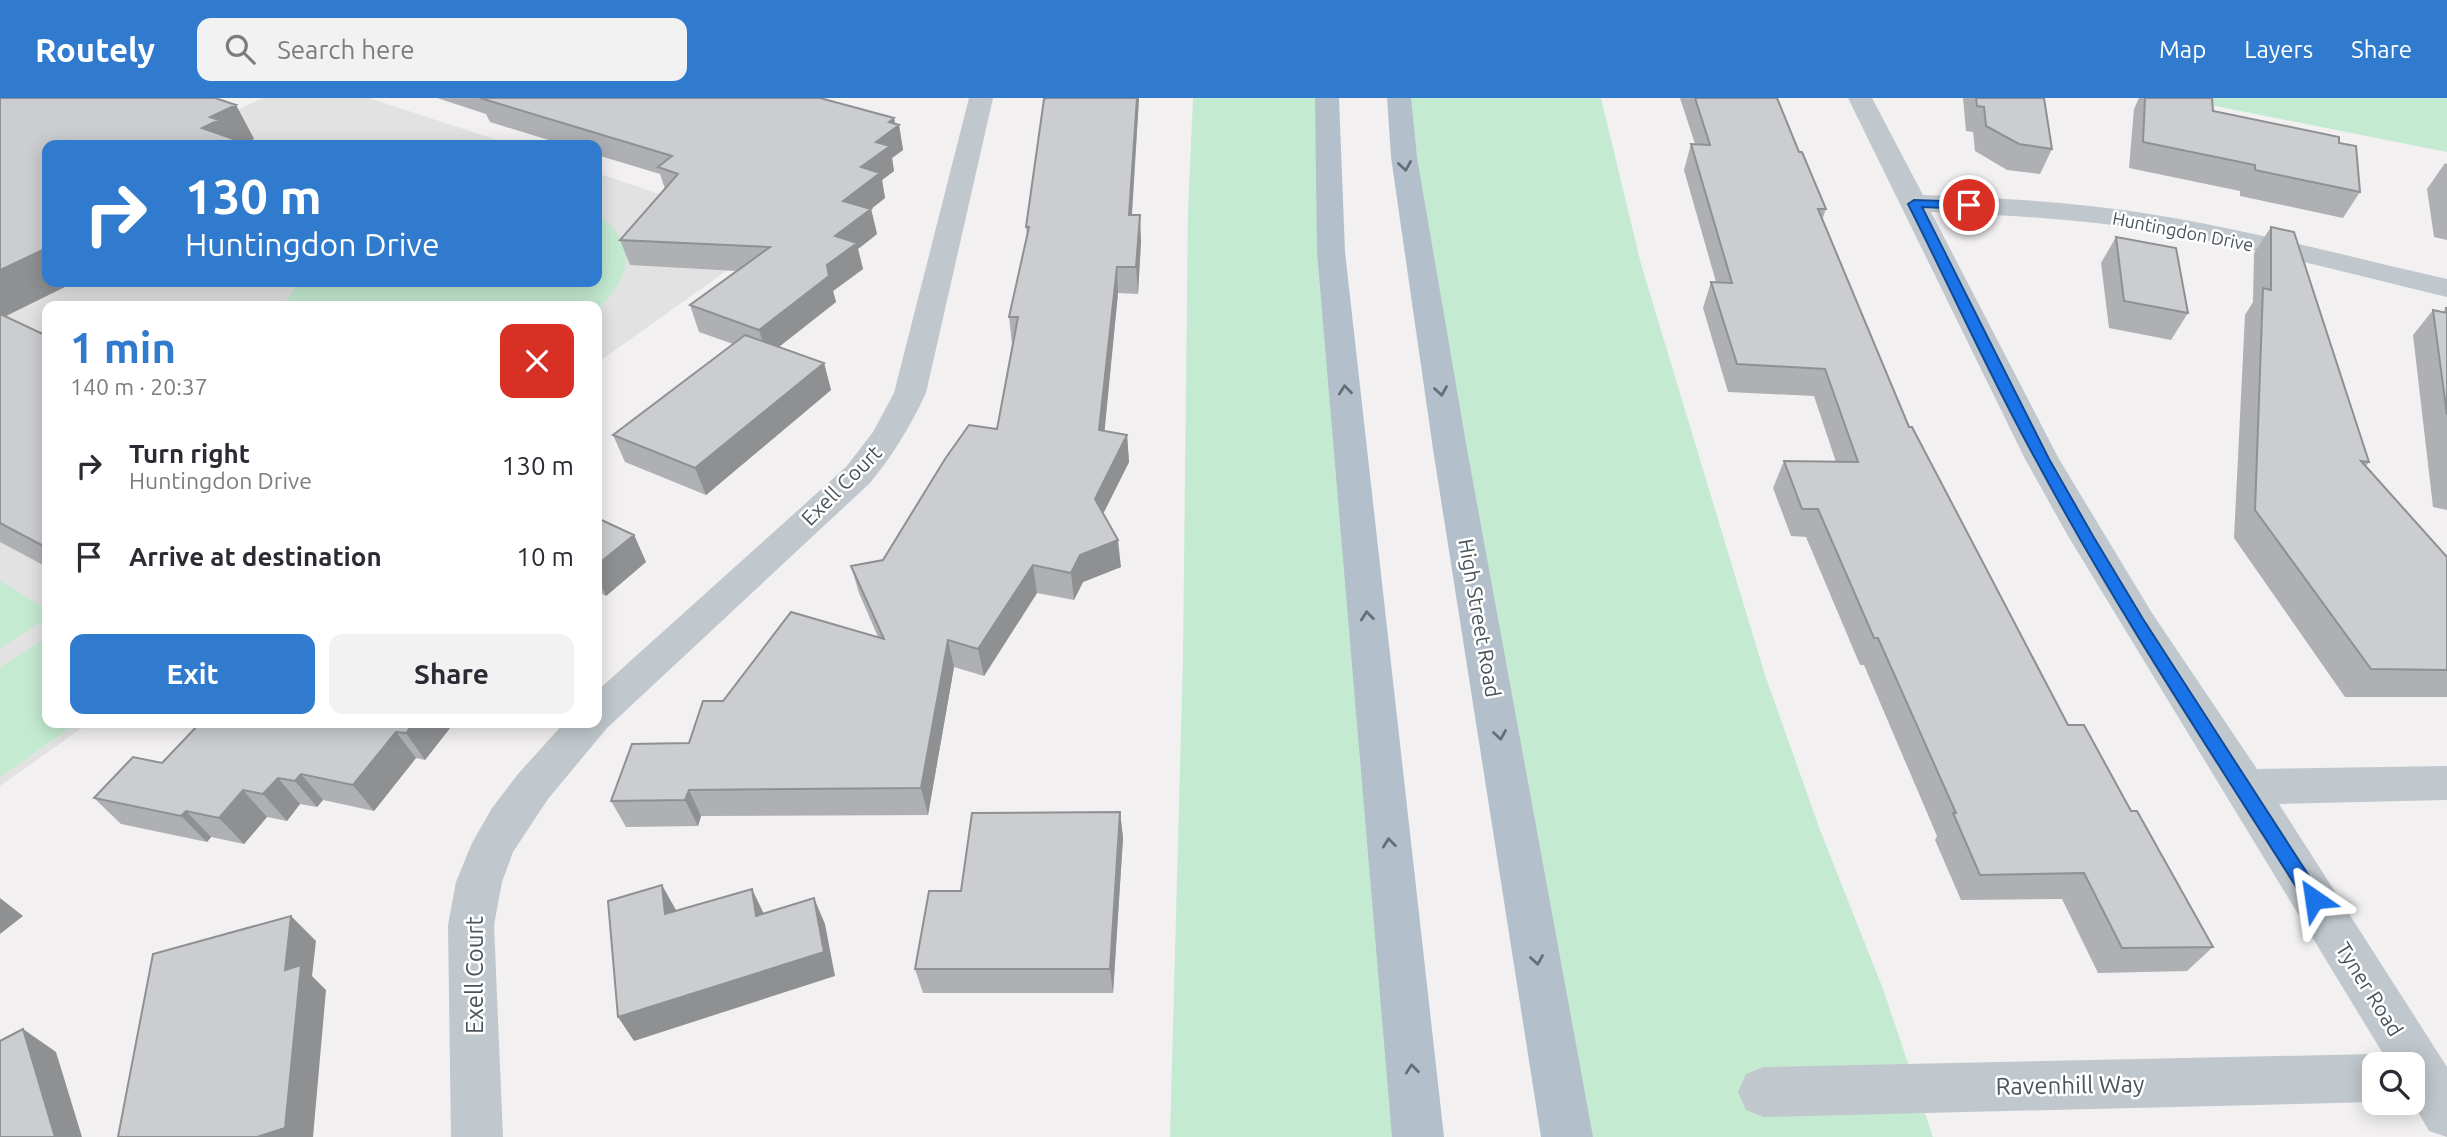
<!DOCTYPE html>
<html lang="en">
<head>
<meta charset="utf-8">
<style>
	body { margin:0; font-family:Ubuntu,sans-serif; background:#f2f2f3; color:#2b2b33; height:100vh; display:flex; flex-direction:column; font-size:26px; white-space:nowrap }
	* { box-sizing:border-box; margin:0 }
	p { font-size:23px; color:#7c7c81 }
	.icon { flex:none; width:38px; height:38px; fill:none; stroke:currentColor; stroke-width:2; stroke-linecap:round; stroke-linejoin:round }
	.map { position:relative; flex:1; overflow:hidden }
	.side { position:absolute; left:42px; top:203px; width:560px; height:427px; display:flex; flex-direction:column; background:#fff; border-radius:14px; box-shadow:0 4px 18px #0003 }
	.side>* { flex:none }
	.hud { position:absolute; left:42px; top:42px; width:560px; height:147px; border-radius:14px; box-shadow:0 4px 18px #0003; background:#307bcd; color:#fff; overflow:hidden }
	.tools { position:absolute; left:2362px; top:954px; display:grid; gap:14px }
	.tools a { display:grid; place-items:center; width:63px; height:63px; border-radius:14px; background:#fff; box-shadow:0 4px 18px #0003; font-size:35px }
	.pin { position:absolute; display:grid; place-items:center; width:60px; height:60px; color:#fff; margin:-30px; border:4px solid #fff; border-radius:50%; box-shadow:0 2px 7px #0007 }
	.me { position:absolute; width:77px; margin:-38px; rotate:328deg; stroke-linejoin:round; filter:drop-shadow(0 0 5px #0008) }
	.turn { display:flex; align-items:center; gap:24px; height:147px; padding:0 28px; font-size:32px }
	.turn .icon { width:91px; height:91px; stroke-width:2.5 }
	.turn b { display:block; font-size:49px; line-height:60px }
	.round { display:grid; place-items:center; flex:none; width:74px; height:74px; border-radius:14px; background:#f2f2f3 }
	.overview { display:flex; align-items:center; justify-content:space-between; height:119px; padding:0 28px }
	h1 { font-size:42px; font-weight:700; line-height:52px; color:#307bcd }
	.action { display:flex; gap:14px; margin-top:auto; padding:14px 28px }
	.action a { flex:1; height:80px; border-radius:14px; background:#307bcd; color:#fff; font-size:28px; font-weight:700; line-height:80px; text-align:center }
	.action a+a { background:#f2f2f3; color:#2b2b33 }
	ul { padding:0; list-style:none }
	li { display:flex; align-items:center; gap:21px; height:91px; padding:0 28px }
	li div { flex:1 }
	li b { display:block; font-size:26px }
	li em { font-style:normal }
	header { display:flex; align-items:center; gap:42px; box-sizing:border-box; height:98px; padding:0 35px; background:#307bcd; color:#fff }
	header strong { font-size:33px }
	nav { display:flex; gap:38px; margin-inline-start:auto; font-size:24px }
	.search { width:490px; height:63px; background:#f2f2f3; display:flex; align-items:center; gap:18px; box-sizing:border-box; padding:0 24px; border-radius:14px; color:#7c7c81; font-size:26px }
	.map>svg:first-child { display:block }
	.education { fill:#e3e2e2 }
	.green { fill:#c5ead2 }
	.lines { fill:none; stroke-linecap:round; stroke-linejoin:round }
	.street { fill:#c0c8cd; fill-rule:evenodd }
	.primary { fill:#b3c0cb; fill-rule:evenodd }
	.wall { fill:#afb0b4 }
	.shaded-wall { fill:#8e9092 }
	.building { fill:#cbcdd1; stroke:#8e9092; stroke-width:2 }
	.oneway { stroke:#646f77 }
	.route { fill:#1a73e8; stroke:#114b97; stroke-width:2 }
	.labels { text-anchor:middle; dominant-baseline:central; stroke-width:5; stroke-linejoin:round; paint-order:stroke }
	.far-street-label { font-size:18px; fill:#4a545b; stroke:#fff }
	.street-label { font-size:21px; fill:#4a545b; stroke:#fff }
	.near-street-label { font-size:24px; fill:#4a545b; stroke:#fff }
</style>
</head>
<body>
<header>
<strong>Routely</strong>
<div class="search"><svg class="icon" aria-label="search" viewBox="0 0 24 24"><circle cx="10" cy="10" r="6"/><path d="M15 15l6 6"/></svg>Search here</div>
<nav><a>Map</a><a>Layers</a><a>Share</a></nav>
</header>
<div class="map">
<svg width="2447" height="1039" viewBox="0 0 2447 1039">
	<rect width="100%" height="100%" fill="#f2f0f1"/>
	<path class="education" d="M263,0h106l143,47h-352z
		M597,75l181,61 -181,129v-57h-550v417h42l-89,63v-567l47,63h550z"/>
	<path class="green" d="M1193,0h134l91,1039h-248l13,-481 5,-446z
		M1399,0h202l40,166 124,411 55,155 63,159 50,148h-366z
		M2175,0h272v54z
		M597,117c44,27 33,65 0,95v-4h-313l14,-24h299z
		M0,483l47,28v9l-47,30z
		M47,539v86h30l-77,54v-109z"/>
	<g class="lines">
		<path class="street" d="M969,0h24l-67,295c-15,32 -33,62 -56,90l-263,245 -59,71 -35,53 -11,30 -8,43 9,212h-52l-3,-212 8,-43 16,-39 20,-35 26,-34 46,-51h33v-32l249,-224 27,-35 21,-39z
			M1848,0h24l51,97c78,3 156,7 233,20 98,16 194,42 291,64v18c-97,-23 -194,-50 -292,-66 -74,-12 -149,-16 -224,-19l128,247 93,154 105,156 190,-3v34l-168,4 168,263v70l-18,-6 -17,-29 1,-38h-38v38l-611,15 -18,-7 -8,-18 8,-18 18,-7 611,-13 10,3 -317,-521 -43,-77z"/>
		<path class="primary" d="M1315,0h24l6,154 99,885h-52l-75,-885z
			M1387,0h24l6,59 50,292 126,688h-52l-108,-688 -42,-292z"/>
	</g>
	<path class="wall" d="M0,0l236,7 18,34 -207,6 -42,172 42,19v231l-47,-25z
		M437,0h383l79,27 4,25 -11,8 2,13 -12,9 3,18 -14,11 6,25 -19,15 5,20 -30,22 3,11 -57,45 45,16 7,27 -125,105 -81,-33 -12,-27 120,-91 -34,-12 -9,-27 47,-34 -107,-6 -10,-25 45,-51 -5,-15 -63,-19v-10h-32l-75,-23 -4,-8z
		M1047,0h92l-7,117 9,26 -3,53 -20,-1 -14,138 23,4 2,27 -26,52 18,53 -38,15 -9,18 -37,-7 -53,83 -30,-9 -26,148 -227,1 -3,10 -72,1 -15,-26 78,-58 34,-42 155,-64 -19,-44 -8,-27 32,-6 114,-131 15,-85 -3,-27 18,-82 -1,-8z
		M1680,0h97l22,54 27,57 -4,11 87,207 159,298 63,86 82,136 -26,24 -89,2 -36,-74 -101,1 -26,-60 2,-4 -73,-171h-4l-54,-128 -15,-1 -18,-48 11,-27 52,1 -22,-66 -86,-4 -25,-84 8,-26h5l-32,-112 7,-26h4z
		M1963,0h81l8,51 -12,25 -33,-4 -32,-19 -2,-19 -7,-1z
		M2139,0h73l1,13 126,32 21,49 -17,26 -103,-22v-5l-111,-23 5,-59z
		M2445,65l2,1v76l-13,-3 -7,-48z
		M2271,129l98,235 -3,4 81,91v140h-102l-111,-159 11,-223 8,-13 1,-49z
		M2116,139l72,76 -17,27 -62,-12 -8,-65z
		M2446,210h1v202l-14,-3 -20,-172 20,-25 10,2z
		M597,420l37,17 12,27 -40,34 -9,-5z
		M200,625h254l-29,37 -9,-2 -42,53 -51,-11 -6,7 -17,-3 -13,17 -20,-4 -23,27 -33,-7 -4,5 -86,-18 -27,-26 68,-35z
		M1120,714l3,26 -10,155h-190l-8,-24 46,-78z"/>
	<path class="shaded-wall" d="M1137,0h2l-9,143 -1,-26z
		M236,7l18,34 -14,6 -38,-17 8,-11z
		M894,20l2,9 3,-2 4,25 -11,8 2,13 -12,9 3,18 -14,11 6,25 -19,15 5,20 -30,22 3,11 -69,54 -8,-26 68,-65 8,-29 8,-35 18,-34 15,-25 13,-20z
		M1140,117l1,26 -3,53 -2,-27z
		M47,150v34h28l-75,37v-49z
		M1117,169l1,26 -16,164 -3,-27z
		M824,265l7,27 -125,105 -11,-27z
		M1127,337l2,27 -32,64 -2,-27z
		M634,437l12,27 -40,34 -9,-20v-11z
		M1118,442l3,27 -38,15 -9,18 -3,-27 9,-18z
		M1033,467l4,28 -53,83 -6,-27z
		M948,542l6,27 -26,148 -7,-27z
		M414,625h40l-29,37 -19,-27z
		M396,634l20,26 -42,53 -21,-26z
		M301,676l22,26 -6,7 -22,-26z
		M278,680l22,26 -13,17 -24,-27z
		M243,692l24,27 -23,27 -25,-26z
		M689,692l12,26 -3,10 -13,-26z
		M186,713l25,26 -4,5 -26,-26z
		M1120,714l3,26 -10,155 -3,-24z
		M662,787l14,25 4,29 -15,-25z
		M752,791l12,25 -8,2z
		M0,800l23,18 -23,18z
		M814,800l11,26 10,52 -201,65 -16,-24z
		M291,818l25,25 -4,35 14,14 -13,147h-56l28,-167z
		M23,931l33,23 26,85h-27z"/>
	<path class="building" d="M0,0h215l21,7 -26,12 9,3 -17,8 49,17h-204v103l-47,22z
		M480,0h340l74,20 -5,4 10,3 -23,17 14,4 -29,21 19,6 -37,28 28,8 -36,27 22,7 -30,22 2,11 -70,54 -69,-25 80,-58 -150,-7 58,-66 -20,-7 14,-11z
		M1047,0h90l-8,117h11l-4,52h-19l-18,163 28,5 -32,64 23,41 -38,15 -9,18 -38,-8 -55,84 -30,-9 -27,148 -232,2 -4,10 -74,1 21,-57 57,-1 14,-42h20l68,-89 93,27 -33,-73 32,-6 62,-101 24,-34 28,4 21,-112h-9l20,-90h-3l18,-128z
		M1695,0h82l22,54h3l24,57h-8l91,218h3l156,298h16l47,86h6l76,136 -91,1 -38,-75 -104,2 -27,-62h3l-78,-175h-4l-56,-129h-16l-18,-48 74,1 -33,-93 -88,-5 -26,-82 21,1 -41,-139 19,1z
		M1976,0h68l8,51 -33,-5 -33,-18 -2,-19 -7,-1z
		M2145,0h67l1,13 126,26v6l17,3 4,46 -105,-22v-5l-112,-23z
		M2271,129l23,5 75,230 -8,-1 86,96v113l-76,-1 -116,-159 8,-222 8,2z
		M2116,139l60,11 12,65 -64,-12z
		M2446,210h1v107l-14,-105 14,3z
		M0,216l47,22v212l-47,-25z
		M745,237l79,28 -129,105 -82,-33z
		M597,420l37,17 -37,30z
		M200,625h214l-8,10 -10,-1 -43,53 -52,-11 -6,7 -17,-3 -15,16 -20,-4 -24,28 -33,-7 -5,5 -87,-18 39,-41 29,6z
		M1120,714l-10,157h-195l14,-78h32l11,-78z
		M662,787l3,29 87,-25 4,27 58,-18 10,54 -206,65 -10,-116z
		M291,818l-6,54 16,-5 -16,163 -28,9h-139l35,-183z
		M23,931l32,108h-55v-96z"/>
	<defs><path id="oneway-chevron" d="M-2-3.5L2.5 0L-2 3.5" fill="none" stroke-width="1.6" stroke-linecap="round" stroke-linejoin="round" transform="scale(1.75)"/></defs>
	<g class="oneway">
		<use href="#oneway-chevron" transform="translate(1405 68) rotate(81)"/>
		<use href="#oneway-chevron" transform="translate(1345 292) rotate(-96)"/>
		<use href="#oneway-chevron" transform="translate(1441 293) rotate(81)"/>
		<use href="#oneway-chevron" transform="translate(1367 518) rotate(-96)"/>
		<use href="#oneway-chevron" transform="translate(1500 637) rotate(81)"/>
		<use href="#oneway-chevron" transform="translate(1389 745) rotate(-96)"/>
		<use href="#oneway-chevron" transform="translate(1537 862) rotate(81)"/>
		<use href="#oneway-chevron" transform="translate(1412 971) rotate(-96)"/>
	</g>
	<path class="route" d="M1914,102l55,2 6,3 -6,4 -47,-2 127,252 44,77 50,83 177,274 3,6 -3,5 -6,3 -7,-3c-92,-146 -189,-291 -271,-444 -46,-83 -85,-171 -128,-256z"/>
	<g class="labels">
		<g class="far-street-label">
			<text transform="translate(2183 133) rotate(11)">Huntingdon Drive</text>
		</g>
		<g class="street-label">
			<text transform="translate(841 387) rotate(-45)">Exell Court</text>
			<text transform="translate(1480 520) rotate(80)">High Street Road</text>
			<text transform="translate(2370 891) rotate(58)">Tyner Road</text>
		</g>
		<g class="near-street-label">
			<text transform="translate(474 877) rotate(-90)">Exell Court</text>
			<text transform="translate(2070 987) rotate(-1)">Ravenhill Way</text>
		</g>
	</g>
</svg>
<div class="tools">
<a><svg class="icon" aria-label="search" viewBox="0 0 24 24"><circle cx="10" cy="10" r="6"/><path d="M15 15l6 6"/></svg></a>
</div>
<div class="pin" style="left:1969px;top:107px;background:#d93025"><svg class="icon" aria-label="arrive" viewBox="0 0 24 24"><path d="M6 21V4h12l-3 4 3 4H6"/></svg></div>
<svg class="me" style="left:2314px;top:801px" viewBox="-20 -20 40 40"><path d="M0-17L14 15 0 8-14 15z" fill="#1a73e8" stroke="#fff" stroke-width="4"/></svg>
<div class="hud">
<div class="turn"><svg class="icon" aria-label="right" viewBox="0 0 24 24"><path d="M7 20v-9h11M14 6l5 5-5 5"/></svg><div><b>130 m</b>Huntingdon Drive</div></div>
</div>
<section class="side">
<div class="overview"><div><h1>1 min</h1><p>140 m · 20:37</p></div><a class="round" style="background:#d93025;color:#fff"><svg class="icon" aria-label="close" viewBox="0 0 24 24"><path d="M6 6l12 12M18 6L6 18"/></svg></a></div>
<ul>
<li><svg class="icon" aria-label="right" viewBox="0 0 24 24"><path d="M7 20v-9h11M14 6l5 5-5 5"/></svg><div><b>Turn right</b><p>Huntingdon Drive</p></div><em>130 m</em></li>
<li><svg class="icon" aria-label="arrive" viewBox="0 0 24 24"><path d="M6 21V4h12l-3 4 3 4H6"/></svg><div><b>Arrive at destination</b></div><em>10 m</em></li>
</ul>
<div class="action"><a>Exit</a><a>Share</a></div>
</section>
</div>
</body>
</html>
